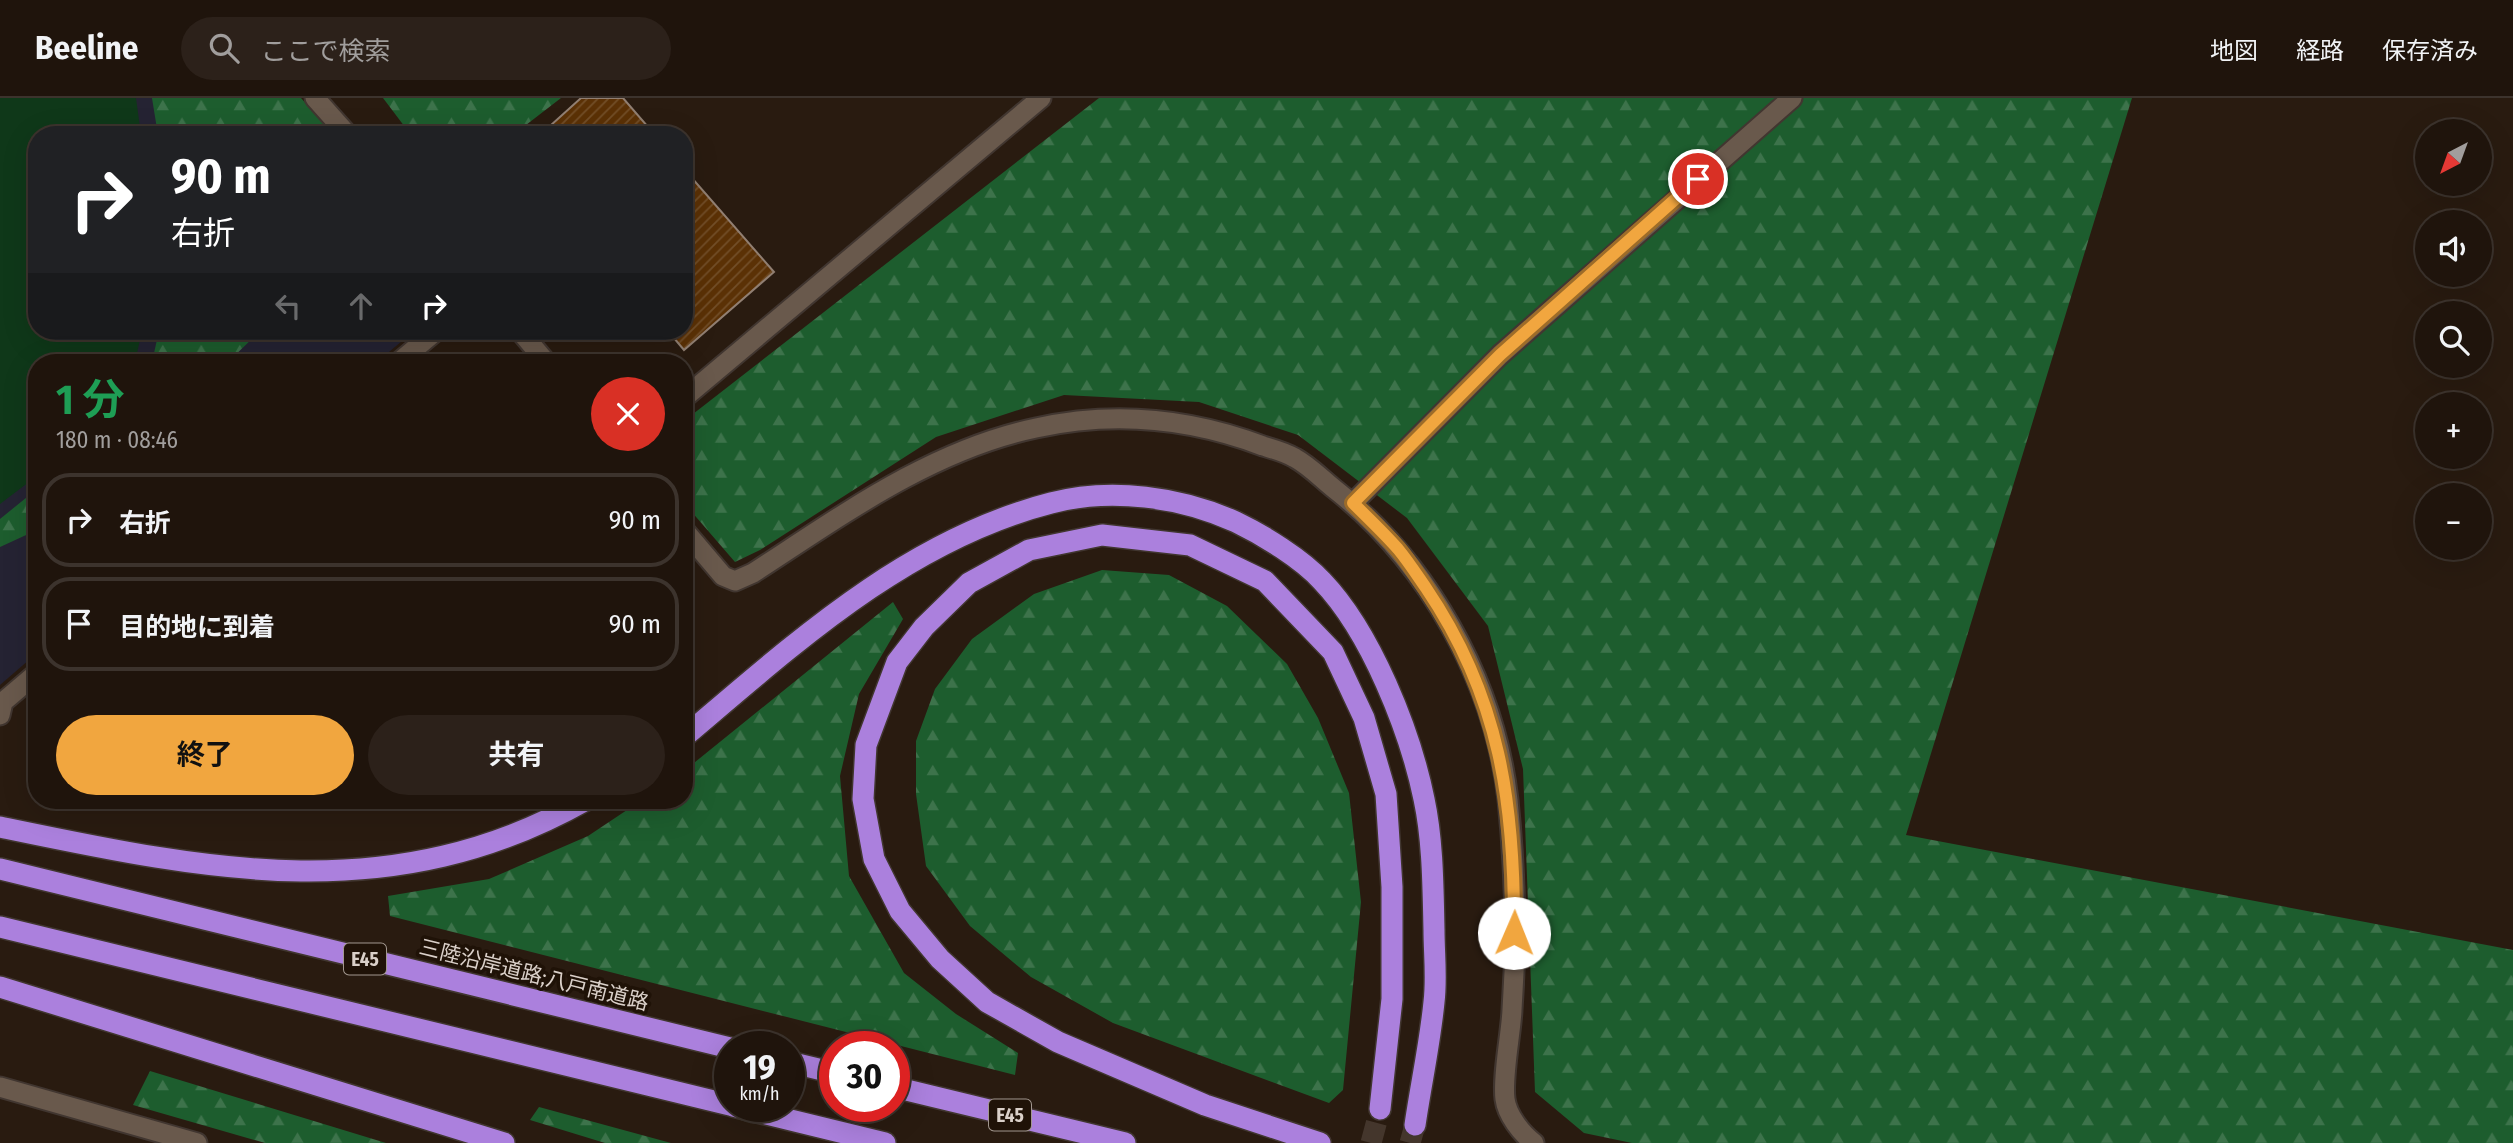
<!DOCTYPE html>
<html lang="ja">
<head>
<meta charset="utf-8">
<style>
	body { margin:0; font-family:"Fira Sans Condensed","Noto Sans JP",sans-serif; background:#2c211a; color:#f1f3f6; height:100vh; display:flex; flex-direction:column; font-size:26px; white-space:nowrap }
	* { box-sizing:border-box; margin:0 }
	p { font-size:23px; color:#a19e9d }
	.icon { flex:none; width:38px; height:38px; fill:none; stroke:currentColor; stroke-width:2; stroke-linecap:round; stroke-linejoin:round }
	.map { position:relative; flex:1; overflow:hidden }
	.side { position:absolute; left:28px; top:256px; width:665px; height:455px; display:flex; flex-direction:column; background:#1f140c; border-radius:28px; box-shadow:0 7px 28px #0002,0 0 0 2px #3c332d }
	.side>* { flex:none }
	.banner { position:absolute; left:28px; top:28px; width:665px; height:214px; border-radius:28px; box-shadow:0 7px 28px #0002,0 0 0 2px #3c332d; background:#202124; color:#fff; overflow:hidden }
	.needle { width:46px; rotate:221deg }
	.tools { position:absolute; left:2415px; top:21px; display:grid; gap:14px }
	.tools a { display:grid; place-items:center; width:77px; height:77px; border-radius:50%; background:#1f140c; box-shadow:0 7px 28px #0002,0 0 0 2px #3c332d; font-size:35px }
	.speed { position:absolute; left:714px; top:933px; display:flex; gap:14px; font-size:35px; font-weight:700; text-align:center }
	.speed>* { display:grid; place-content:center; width:91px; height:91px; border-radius:50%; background:#1f140c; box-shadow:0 7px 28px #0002,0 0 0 2px #3c332d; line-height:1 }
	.speed small { font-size:18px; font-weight:400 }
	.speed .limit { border:10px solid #d22; background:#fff; color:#111 }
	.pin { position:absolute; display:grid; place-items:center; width:60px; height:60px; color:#fff; margin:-30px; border:4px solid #fff; border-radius:50%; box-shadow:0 2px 7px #0007 }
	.me { position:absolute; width:77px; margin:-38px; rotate:1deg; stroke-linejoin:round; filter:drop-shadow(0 0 5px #0008) }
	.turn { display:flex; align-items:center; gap:24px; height:147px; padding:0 28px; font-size:32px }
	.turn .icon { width:91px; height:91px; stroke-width:2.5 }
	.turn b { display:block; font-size:49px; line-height:60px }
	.lanes { display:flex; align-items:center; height:66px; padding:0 28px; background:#0003; justify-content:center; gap:35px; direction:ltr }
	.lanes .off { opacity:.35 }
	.round { display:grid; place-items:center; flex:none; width:74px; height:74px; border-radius:37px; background:#2c211a }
	.head { display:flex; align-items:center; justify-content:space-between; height:119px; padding:0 28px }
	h1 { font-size:42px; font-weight:700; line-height:52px; color:#1e9e55 }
	.button { display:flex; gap:14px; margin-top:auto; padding:14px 28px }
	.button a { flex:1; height:80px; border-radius:42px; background:#f1a63f; color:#111; font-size:28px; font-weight:700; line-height:80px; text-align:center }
	.button a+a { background:#2c211a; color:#f1f3f6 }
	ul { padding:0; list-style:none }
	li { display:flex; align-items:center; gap:21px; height:94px; margin:0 14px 10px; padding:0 14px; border:4px solid #3c332d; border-radius:28px }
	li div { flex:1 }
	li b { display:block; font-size:26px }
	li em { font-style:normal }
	header { display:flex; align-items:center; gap:42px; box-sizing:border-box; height:98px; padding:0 35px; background:#1f140c; border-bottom:2px solid #3c332d }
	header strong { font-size:33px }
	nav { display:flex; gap:38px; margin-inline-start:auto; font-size:24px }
	.search { width:490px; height:63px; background:#2c211a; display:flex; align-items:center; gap:18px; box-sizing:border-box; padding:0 24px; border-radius:38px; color:#a19e9d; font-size:26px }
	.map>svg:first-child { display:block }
	.education { fill:#252333 }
	.forest { fill:url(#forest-firs) }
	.pitch { fill:#0f3819 }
	.building { fill:url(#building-hatch); stroke:#917f72; stroke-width:2 }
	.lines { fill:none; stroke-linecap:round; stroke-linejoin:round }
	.motorway-tunnel { stroke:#44362c; stroke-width:21; stroke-dasharray:21 10; stroke-linecap:butt }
	.minor-casing { stroke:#413630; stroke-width:23 }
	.motorway-casing { stroke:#413630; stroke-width:24 }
	.minor { stroke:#69594c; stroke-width:19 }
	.motorway { stroke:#ab80dd; stroke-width:21 }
	.route-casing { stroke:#9d6c29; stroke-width:18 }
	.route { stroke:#f1a63f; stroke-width:12 }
	.labels { text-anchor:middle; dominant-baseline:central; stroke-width:7; stroke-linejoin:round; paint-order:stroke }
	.shield { fill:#1f1207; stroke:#a2978f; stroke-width:2 }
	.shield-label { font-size:19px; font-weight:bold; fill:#dad0c9 }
	.street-label { font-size:21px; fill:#dad0c9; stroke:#1f1207 }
</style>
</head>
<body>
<header>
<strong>Beeline</strong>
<div class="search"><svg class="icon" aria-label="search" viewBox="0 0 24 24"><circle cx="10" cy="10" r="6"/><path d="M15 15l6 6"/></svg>ここで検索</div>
<nav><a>地図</a><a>経路</a><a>保存済み</a></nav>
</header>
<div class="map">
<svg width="2513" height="1045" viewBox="0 0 2513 1045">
	<defs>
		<pattern id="forest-firs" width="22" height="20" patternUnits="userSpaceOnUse" patternTransform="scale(1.75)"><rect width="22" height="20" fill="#1d5d2e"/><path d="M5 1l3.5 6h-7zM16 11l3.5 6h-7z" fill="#3d734b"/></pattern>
		<pattern id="building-hatch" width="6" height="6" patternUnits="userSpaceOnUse" patternTransform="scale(1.75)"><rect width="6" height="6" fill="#5b3105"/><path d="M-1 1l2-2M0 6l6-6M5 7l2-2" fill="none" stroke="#724e28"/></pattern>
	</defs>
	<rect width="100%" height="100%" fill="#291b10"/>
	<path class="education" d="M0,0h288l33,37h-284v196h377l-37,31h-340v291l-37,32z"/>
	<path class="forest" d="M152,0h149l33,37h-176z
		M383,0h178l-48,37h-102z
		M1099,0h1033l-226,737 607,115v193h-881l-48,-10 -49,-41 -12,-323 -35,-143 -81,-108 -109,-83 -99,-33 -135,-7 -128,42 -176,113 -25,12 -51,-59v-82z
		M159,233h101l-32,31h-76z
		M37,391v41l-37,17v-28z
		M1102,472l67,5 58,31 60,58 31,54 31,75 12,109 -18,188 -14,13 -216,-80 -82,-46 -61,-51 -44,-60 -10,-72v-53l19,-52 37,-50 62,-45z
		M893,504l10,17 -44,75 -19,82 9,100 55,97 52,41 62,39 -3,22 -625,-159 -2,-20 101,-17 99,-43 54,-36h42v-29z
		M150,973l236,72h-121l-132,-38z
		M539,1009l132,36h1h-67l-75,-23z"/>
	<path class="pitch" d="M0,0h136l5,37h-104v196h105l-7,31h-98v114l-37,28z"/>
	<path class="building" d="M581,0h42l32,37h-115z
		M684,71l90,103 -90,78 -16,-19h16z"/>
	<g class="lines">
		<path class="motorway-tunnel" d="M1371,1045l9,-34
			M1410,1045l5,-18"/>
		<g class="minor-casing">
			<path id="minor" d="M315,0l33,37
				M520,233l26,31
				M399,264l37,-31
				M684,300l357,-300
				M1353,405l147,-148 292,-257
				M684,432l39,46 12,5 18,-8c88,-57 178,-123 283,-145 77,-17 153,-10 227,18 10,3 22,6 32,12 13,7 25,19 37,29 95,74 162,192 176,313 7,69 9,141 4,210 -1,24 -10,66 -7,89 2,16 16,34 29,44
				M0,617l3,-13 34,-29
				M0,989l197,56"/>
		</g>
		<g class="motorway-casing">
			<path id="motorway" d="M684,639c111,-94 223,-197 367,-234 60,-16 130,-6 185,19 27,13 66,37 86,59 49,51 88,150 102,218 9,42 9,88 10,131 0,23 3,48 0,72 -4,41 -13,82 -19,123
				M0,729c207,43 391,83 586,-27
				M0,771l730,179
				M0,829l730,178
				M0,889l504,156
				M789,964l46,11
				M894,989l231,56
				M733,1008l152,37
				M1320,1045l-115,-38 -147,-63 -71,-40 -47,-43 -40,-48 -26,-52 -11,-60 3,-54 31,-83 27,-35 45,-44 60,-33 73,-15 88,10 75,36 68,71 31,66 22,76 6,93v112l-12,110"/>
		</g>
		<use href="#minor" class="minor"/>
		<use href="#motorway" class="motorway"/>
	</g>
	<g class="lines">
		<g class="route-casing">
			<path id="route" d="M1514,835c1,-129 -14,-236 -88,-345 -9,-13 -18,-27 -28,-39 -14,-16 -30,-31 -45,-46l147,-148 198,-176"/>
		</g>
		<use href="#route" class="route"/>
	</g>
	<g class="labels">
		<g class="shield">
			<rect x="344" y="845.5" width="42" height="31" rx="5"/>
			<rect x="989" y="1001.5" width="42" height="31" rx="5"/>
		</g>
		<g class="shield-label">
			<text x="365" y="861">E45</text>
			<text x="1010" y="1017">E45</text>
		</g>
		<g class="street-label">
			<text transform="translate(534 877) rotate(14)">三陸沿岸道路;八戸南道路</text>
		</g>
	</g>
</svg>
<div class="tools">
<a><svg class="needle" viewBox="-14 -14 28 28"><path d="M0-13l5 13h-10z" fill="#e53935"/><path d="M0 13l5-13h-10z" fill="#a19e9d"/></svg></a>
<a><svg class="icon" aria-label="sound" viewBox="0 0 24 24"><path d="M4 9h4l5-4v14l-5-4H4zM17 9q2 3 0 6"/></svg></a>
<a><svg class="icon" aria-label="search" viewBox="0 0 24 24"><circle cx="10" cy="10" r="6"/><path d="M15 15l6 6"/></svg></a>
<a>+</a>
<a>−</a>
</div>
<div class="speed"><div>19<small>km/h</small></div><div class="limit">30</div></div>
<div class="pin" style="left:1698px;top:81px;background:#d93025"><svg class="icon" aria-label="arrive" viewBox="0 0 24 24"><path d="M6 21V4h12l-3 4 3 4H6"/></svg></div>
<svg class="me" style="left:1514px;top:835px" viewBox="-20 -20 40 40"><circle r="19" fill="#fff"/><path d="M0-13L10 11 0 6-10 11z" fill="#f1a63f"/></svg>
<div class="banner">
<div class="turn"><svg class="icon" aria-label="right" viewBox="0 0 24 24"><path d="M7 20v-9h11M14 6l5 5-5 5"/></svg><div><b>90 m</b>右折</div></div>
<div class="lanes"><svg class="icon off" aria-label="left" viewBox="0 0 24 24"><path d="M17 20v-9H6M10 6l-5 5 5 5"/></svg><svg class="icon off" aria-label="ahead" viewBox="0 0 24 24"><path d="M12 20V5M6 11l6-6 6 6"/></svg><svg class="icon" aria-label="right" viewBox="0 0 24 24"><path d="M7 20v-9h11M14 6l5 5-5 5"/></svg></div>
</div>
<section class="side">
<div class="head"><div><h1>1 分</h1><p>180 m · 08:46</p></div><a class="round" style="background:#d93025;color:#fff"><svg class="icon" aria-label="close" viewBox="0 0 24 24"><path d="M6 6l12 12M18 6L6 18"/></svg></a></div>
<ul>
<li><svg class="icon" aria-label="right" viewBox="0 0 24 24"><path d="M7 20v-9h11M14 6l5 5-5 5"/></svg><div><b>右折</b></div><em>90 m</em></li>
<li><svg class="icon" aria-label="arrive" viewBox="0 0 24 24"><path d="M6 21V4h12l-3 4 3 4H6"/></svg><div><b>目的地に到着</b></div><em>90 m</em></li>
</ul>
<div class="button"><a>終了</a><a>共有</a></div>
</section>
</div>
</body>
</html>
